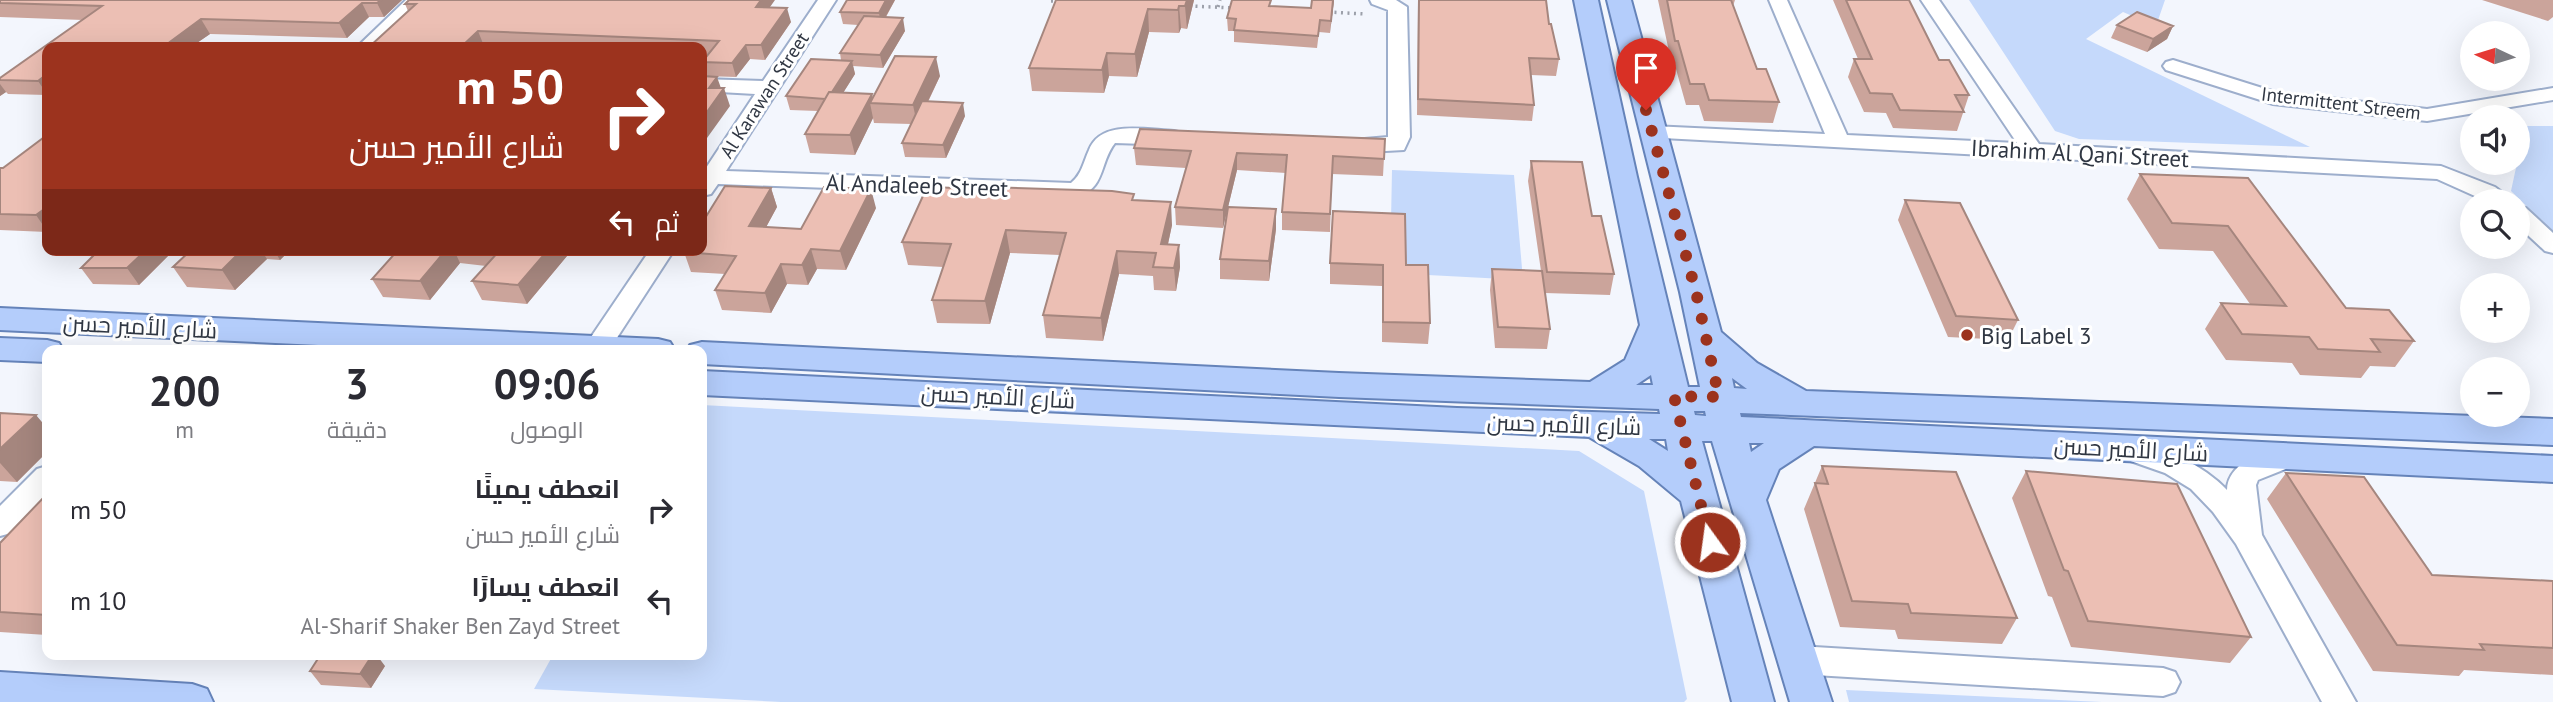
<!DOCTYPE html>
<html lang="ar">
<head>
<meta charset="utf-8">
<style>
	body { margin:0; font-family:"PT Sans",Cairo,sans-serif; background:#f2f2f3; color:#2b2b33; direction:rtl; height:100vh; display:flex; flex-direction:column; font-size:26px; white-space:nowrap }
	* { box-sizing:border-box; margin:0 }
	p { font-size:23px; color:#7c7c81 }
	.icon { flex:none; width:38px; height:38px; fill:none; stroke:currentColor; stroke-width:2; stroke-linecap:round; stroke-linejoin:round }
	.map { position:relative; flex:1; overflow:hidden; direction:ltr }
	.panel { position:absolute; left:42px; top:345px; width:665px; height:315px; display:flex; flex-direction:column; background:#fff; border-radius:14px; box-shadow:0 7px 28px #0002; direction:rtl }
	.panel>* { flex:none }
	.banner { position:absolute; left:42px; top:42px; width:665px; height:214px; border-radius:14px; box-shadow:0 7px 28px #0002; direction:rtl; background:#9c331e; color:#fff; overflow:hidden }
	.needle { width:46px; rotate:274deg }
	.fabs { position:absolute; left:2460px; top:21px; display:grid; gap:14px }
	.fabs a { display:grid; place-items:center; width:70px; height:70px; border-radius:50%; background:#fff; box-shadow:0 7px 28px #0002; font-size:35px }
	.pin { position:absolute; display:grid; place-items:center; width:60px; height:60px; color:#fff; margin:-72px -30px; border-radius:50% 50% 50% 0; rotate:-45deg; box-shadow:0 0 7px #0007 }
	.pin .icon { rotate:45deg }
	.me { position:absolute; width:77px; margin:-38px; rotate:346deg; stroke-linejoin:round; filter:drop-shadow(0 0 5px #0008) }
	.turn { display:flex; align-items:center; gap:24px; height:147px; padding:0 28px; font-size:32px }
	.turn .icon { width:91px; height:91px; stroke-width:2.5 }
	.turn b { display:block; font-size:49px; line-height:60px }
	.then { display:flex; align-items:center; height:66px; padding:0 28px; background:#0003; gap:14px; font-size:26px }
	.eta { display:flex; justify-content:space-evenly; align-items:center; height:119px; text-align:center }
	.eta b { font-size:42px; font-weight:600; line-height:49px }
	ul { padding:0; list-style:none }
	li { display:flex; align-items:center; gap:21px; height:91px; padding:0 28px }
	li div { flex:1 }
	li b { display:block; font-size:26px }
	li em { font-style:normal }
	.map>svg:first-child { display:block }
	.green { fill:#c5d9fb }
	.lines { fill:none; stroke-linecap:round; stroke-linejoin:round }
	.minor-casing { stroke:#9daecc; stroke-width:4 }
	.major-casing { stroke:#6583b9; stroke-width:4 }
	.path { stroke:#9ca0aa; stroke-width:3.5; stroke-dasharray:2 4.5; stroke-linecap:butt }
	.minor { fill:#fff; fill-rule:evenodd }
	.major { fill:#b4cdfb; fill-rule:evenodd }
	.wall { fill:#cba49b }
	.shaded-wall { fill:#a5867e }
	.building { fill:#ecbfb4; stroke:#a5867e; stroke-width:2 }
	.route { stroke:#9c331e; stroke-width:12; stroke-dasharray:0 21.6 }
	.poi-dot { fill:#9c331e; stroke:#fff; stroke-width:2.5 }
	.labels { text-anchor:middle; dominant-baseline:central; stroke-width:6; stroke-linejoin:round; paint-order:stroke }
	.far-street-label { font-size:19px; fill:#303743; stroke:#fff }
	.street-label { font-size:23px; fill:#303743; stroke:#fff }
	.poi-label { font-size:23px; fill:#303743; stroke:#fff; text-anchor:start }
</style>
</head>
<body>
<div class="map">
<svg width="2553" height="702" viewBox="0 0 2553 702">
	<rect width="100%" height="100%" fill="#f3f6fd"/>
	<path class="green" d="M1969,0h196l-9,26 -33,-14 -37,27 224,108 -231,-8 -24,-8z
		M2525,126h28v106l-42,-41z
		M1392,170l122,5 9,105 -133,-7z
		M702,405l877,46 65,40 43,208 -3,3h-903l-247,-13 19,-34 149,-1z
		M1846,690l256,12h-253z"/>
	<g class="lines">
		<g class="minor-casing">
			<path id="minor" d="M406,0h20l-48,47h-21z
				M818,0h18l-110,171 345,12c11,-9 12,-20 18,-33 12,-31 58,-20 85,-19l8,2 3,5 -3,5 -8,2 -59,-2c-16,20 -9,46 -39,54l-358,-13 -7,10 -9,2v-22l53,-80 -53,-3v-12l61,2z
				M1370,0h26l11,7 3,130 -6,13 -55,3 -8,-2 -3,-5 3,-5 47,-4v-127l-16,-6z
				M1769,0h18l60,135 170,8 -96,-143h18l100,144 402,22 54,21 19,14h-28l-49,-22 -793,-42 -3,-5 3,-5 8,-1 173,8z
				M2173,60l102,32 152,17 126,-21v12l-126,21 -154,-17 -107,-34 -3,-4 3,-4z
				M2518,206l8,2 27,25v20l-8,-2 -27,-25z
				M650,250h24l-65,100h-22l-2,-4 4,-6z
				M2135,442c35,10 66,21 92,48 0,-29 47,-47 71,-40l4,7 -4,7 -40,16 -2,5 6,50 94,167h-34l-86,-158 -23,-32 -22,-23 -26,-16 -40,-14 -4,-7 4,-7z
				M47,466v29l-36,38 -11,3v-30l37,-37z
				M1798,646l365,22 12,4 5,10 -5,10 -12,4 -365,-22 -12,-4 -4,-10 4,-10z"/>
		</g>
		<g class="major-casing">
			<path id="major" d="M1574,0h24l39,177 51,210h12l-20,-95 -73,-292h24l90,332 36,31 49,28 747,28v26l-813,-32 1,4 812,39v26l-739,-36 -35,23 -13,31 66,202h-42l-78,-261h-10l72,261h-42l-51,-201 -42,-35 -50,-29 -887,-42v-24l755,37 203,6 -1,-5 -320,-12 -637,-33v-14h-15l3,-5 12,-3 637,31 251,9 35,-22 15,-35zM1651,375l2,10h-17zM1732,378l15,11 -13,-1zM1694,411h11l1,5 -11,-1zM1649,439h17l2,12zM1749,443h15l-13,9z
				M0,308l658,31 12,3 5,8h-249l-426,-20z
				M0,338l47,2 12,3 4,7h-16v12l-47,-2z
				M0,672l192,12 15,5 6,13h-213z"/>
		</g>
		<path class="path" d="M1051,1h10
			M1189,6l47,2
			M1218,7l2,-7
			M1328,12l37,2"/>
		<use href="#minor" class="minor"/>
		<use href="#major" class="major"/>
	</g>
	<path class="wall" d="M0,0h402l-18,17h-15l-22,21 -137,-4 -19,13h-144v48l-39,-1 -2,-2 -6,4v-18l83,-58 -83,-3z
		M895,0l-9,17 19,14 -22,37 -30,-2 2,8 -12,19 29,1 1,4 67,-22 -12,26 37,14 -19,42 -41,-1 -3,-14 9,-19 -37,-1 -1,-5 -18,37 -45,-2 -5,-19 13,-23 -28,-1 -4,-14 55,-36 -1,-7 18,-28 -15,-1 -3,-12z
		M1056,0h138l-7,29 -6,-1 -2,5 -30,-1 -12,45 -28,-1 -5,17 -72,-2 -3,-23z
		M1334,0l-4,33 -11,-1 -2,16 -83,-6v-11h-6l-1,-13 45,-12 39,2z
		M1418,0h128l3,24 10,35 -3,17 -25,-1 3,30 -2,16 -115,-6z
		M1658,0h77l-2,6 24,63 22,33 -6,21 -69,-2 -5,-16h-13l-12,-43 -3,-1z
		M1833,0h76l30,60 30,35 -12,36 -64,-3 -7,-15 -22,-1 -16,-35 6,-18h4z
		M2482,0h71v17l-5,4z
		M405,4l365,3 21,15 -26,38 -15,-1 -14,18 -30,-1 -4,-15 5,-6 -5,-1v-7h-176l-42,-1 -76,-35z
		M2117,25l56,1 -6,13 -20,13 -36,-14z
		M47,135v97l-47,-2v-62h3z
		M1385,139l-2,37 -51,-2 -2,58 -48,-2v-18l4,-39 -49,-3 -9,37 48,2v20l-7,52 -49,-2v-20l7,-48 -4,17 -47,-3 -1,-18 11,-39 -50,-3 -2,-17z
		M1531,161l61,55 22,58 -4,21 -65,-2 5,36 -3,20 -52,-1 -5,-58 2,-21 49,2 -13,-90z
		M2140,174l108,4 98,130 68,33 -19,26 -25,-1 -9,12 -61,-3 -8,-12 -66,-3 -21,-31 16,-26 29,1 -37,-53 -54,-2 -32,-50z
		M771,188l6,19 -11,20 35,2 75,-21 -30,62 -29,-1 -9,16 -21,-1 -16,29 -49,-3 -7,-20 10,-16 -34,-2 -7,-20z
		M1905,200l113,120 -10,20 -60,-3 -50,-117z
		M1135,201l37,24 -4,19 11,1 1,22 -4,24 -22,-1 -1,-14 -34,-2 -16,67 -57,-3 -3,-23 17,-60 -50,-2 -20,71 -53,-1 -5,-23 11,-33 -35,-2 -6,-23z
		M174,250l-35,35 -46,-1 -12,-16z
		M191,250h99l-10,10 -13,-1 -32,31 -48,-3 -14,-20z
		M398,250h174l-45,54 -45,-4 -10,-19 14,-15 -26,-3 -30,37 -47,-3 -11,-18z
		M580,250h39l-2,2z
		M1330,263l76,2 24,58 -2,21 -46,-2v-56l-52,-2z
		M0,413l47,15v24l-30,30 -17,-1z
		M1822,466l195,152 -15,26 -104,-5 -3,-9 -55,-3 -36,-118z
		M2026,471l225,166 -21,26 -159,-16 -19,-50 -4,-1 -36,-98z
		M2286,473l146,102 121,6v94l-89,-5 -5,6 -86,-5 -106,-172z
		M47,494v141l-47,-3v-89z
		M385,666l-14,22 -50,-3 -11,-14z"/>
	<path class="shaded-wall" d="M381,0h21l-18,17 -7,-14z
		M761,0h14l-15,21 -4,-14z
		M886,0h9l-14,25 -2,-12z
		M1187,0h7l-7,29 -2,-23z
		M1333,0h1l-4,33 1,-12z
		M362,3l7,14 -22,21 -8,-15z
		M1179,6l2,22 -2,5 -1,-23z
		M787,8l4,14 -26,38 -4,-15z
		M1148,9l1,23 -12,45 -2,-23z
		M903,18l2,13 -22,37 -3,-13z
		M201,19l9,15 -19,13h-28z
		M2173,26l-6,13 -20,13 6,-13z
		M478,31l6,15 -2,1h-21z
		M746,45l4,14 -14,18 -4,-14z
		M1107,53l2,23 -5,17 -2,-23z
		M936,57l4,19 -23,48 -4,-19z
		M852,61l3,13 -24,38 -3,-13z
		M47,74v20l-9,-13z
		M717,77l5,14 2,-3 6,18 -28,39v-26l7,-31z
		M0,84l6,8 -6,4z
		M872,94l2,10 -4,-1 3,15 -18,37 -5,-20z
		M963,103l2,13 -19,42 -3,-13z
		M1237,153v17l-14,58v-18z
		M771,188l6,19 -21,39 -7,-20z
		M871,189l5,19 -30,62 -6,-19z
		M1171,202l1,23 -9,42 -2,-23z
		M46,207l1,1v23l-11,-16z
		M1276,209v20l-7,52v-20z
		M1006,230l4,23 -20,71 -5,-23z
		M1179,245l1,22 -4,24 -2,-23z
		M811,249l6,20 -9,16 -6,-20z
		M146,250h28l-35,35 -12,-17z
		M242,250h19l6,9 -32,31 -13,-20z
		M274,250h16l-10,10z
		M446,250h8l6,13 -30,37 -10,-19z
		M548,250h24l-45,54 -9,-19z
		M1117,251l2,23 -16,67 -2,-23z
		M781,264l6,20 -16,29 -6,-20z
		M36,415l11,13v24l-30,30 -17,-19v-14z
		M373,654h3l9,12 -14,22 -11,-14z"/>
	<path class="building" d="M0,0h381l-4,3h-15l-23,20 -138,-4 -38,28h-116v27l-9,7 -38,-1v-2l102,-72 -102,-3z
		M409,0h352l-5,7 31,1 -26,37h-15l-14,18 -30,-1 17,-21 -241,-10 -17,16h-92l47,-43h-11z
		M847,0h39l-7,13 -39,-1z
		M1056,0h131l-2,6h-6l-1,4 -30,-1 -13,45 -28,-1 -5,17 -73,-2z
		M1232,0h39l-2,6 42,2 1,-8h21l-2,21 -11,-1 -2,16 -84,-6 2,-11 -9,-1z
		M1419,0h127l3,24h2l8,35 -30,-1 5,47 -116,-6z
		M1667,0h64l26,69h9l13,33 -70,-2 -5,-16h-14l-12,-43h-3z
		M1846,0h63l30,60h10l20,35h-14l9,17 -64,-2 -8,-16 -22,-1 -16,-34h18z
		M2137,12l36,14 -20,13 -36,-14z
		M864,16l39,2 -23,37 -40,-2z
		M895,56l41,1 -23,48 -43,-2z
		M811,59l41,2 -20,31h-3l-4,7 -39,-3z
		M702,76l15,1 -8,11h15l-22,31z
		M829,92l43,2 -22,41 -45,-1z
		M922,101l41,2 -20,42 -41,-2z
		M1140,129l245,10 -1,20 -51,-3 -3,58 -48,-2 5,-57 -50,-2 -14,57 -48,-3 16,-56 -57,-3z
		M47,135v72l-11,8 -36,-1v-46h3z
		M1531,161l51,1 10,54h9l13,58 -67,-2z
		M2140,174l108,4 98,130 43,2 25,31 -43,-2 9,13 -62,-3 -9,-12 -67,-3 -21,-31 65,3 -58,-80 -56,-3z
		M725,186l46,2 -22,38 52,3 23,-42 47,2 -31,62 -29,-2 -9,16 -21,-1 -16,29 -50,-3 21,-34 -52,-4 1,-2h17v-27z
		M927,187l59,2 1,-2 125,4 22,3 -2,6 39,2 -10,42 18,1 -5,23 -21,-1 3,-14 -39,-2 -16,67 -58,-3 23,-82 -60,-3 -21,71 -53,-1 19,-56 -49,-2z
		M1905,200l55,3 58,117 -62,-4z
		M1228,207l48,2 -7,52 -49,-2z
		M1333,211l72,3 1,51h22l2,58 -47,-1v-57l-53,-2z
		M99,250h47l-19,18h-46z
		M191,250h51l-20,20 -49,-3z
		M398,250h48l-26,31 -48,-2z
		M500,250h48l-30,35 -46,-4z
		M1492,269l50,2 8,58 -52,-2z
		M0,413l36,2 -36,34z
		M1822,466l134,6 61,146 -106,-5 -3,-9 -56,-3 -37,-118 13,1z
		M2026,471l151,13 74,153 -163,-16 -20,-50 -4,-1z
		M2286,473l78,4 68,98 121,6v67l-73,-4 4,6 -87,-5z
		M47,494v121l-47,-3v-69z
		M321,654h52l-13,20 -50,-3z"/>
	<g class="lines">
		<path class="route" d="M1646,110l50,182 23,105 -45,-1 36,146"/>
	</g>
	<circle class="poi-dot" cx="1967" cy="335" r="7"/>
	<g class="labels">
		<g class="far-street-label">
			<text transform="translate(764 95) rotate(-57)">Al Karawan Street</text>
			<text transform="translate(2341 103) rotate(7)">Intermittent Streem</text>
		</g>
		<g class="street-label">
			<text transform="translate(2080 153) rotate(3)">Ibrahim Al Qani Street</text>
			<text transform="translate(917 185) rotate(2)">Al Andaleeb Street</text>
			<text transform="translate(140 326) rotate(3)">شارع الأمير حسن</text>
			<text transform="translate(998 396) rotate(3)">شارع الأمير حسن</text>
			<text transform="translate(1564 424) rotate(2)">شارع الأمير حسن</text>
			<text transform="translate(2131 449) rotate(3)">شارع الأمير حسن</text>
		</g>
		<g class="poi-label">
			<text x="1981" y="335">Big Label 3</text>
		</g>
	</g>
</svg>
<div class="fabs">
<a><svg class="needle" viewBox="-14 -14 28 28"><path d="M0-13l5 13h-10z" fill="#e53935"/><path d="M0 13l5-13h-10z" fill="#7c7c81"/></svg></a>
<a><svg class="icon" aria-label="sound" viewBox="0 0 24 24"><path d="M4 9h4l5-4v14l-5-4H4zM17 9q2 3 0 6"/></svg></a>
<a><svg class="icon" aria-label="search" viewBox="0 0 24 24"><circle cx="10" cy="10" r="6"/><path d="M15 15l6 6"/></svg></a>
<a>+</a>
<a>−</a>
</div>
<div class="pin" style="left:1646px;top:110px;background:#d93025"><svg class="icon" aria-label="arrive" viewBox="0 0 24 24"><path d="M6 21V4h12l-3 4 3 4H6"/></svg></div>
<svg class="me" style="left:1710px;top:542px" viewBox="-20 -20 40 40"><circle r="17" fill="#9c331e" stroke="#fff" stroke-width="3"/><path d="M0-11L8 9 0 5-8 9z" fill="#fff"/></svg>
<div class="banner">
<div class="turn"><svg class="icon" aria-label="right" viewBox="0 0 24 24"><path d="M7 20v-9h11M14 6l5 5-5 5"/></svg><div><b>50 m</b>شارع الأمير حسن</div></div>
<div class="then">ثم<svg class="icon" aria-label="left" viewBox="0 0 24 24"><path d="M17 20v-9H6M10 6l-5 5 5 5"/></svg></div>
</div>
<section class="panel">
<div class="eta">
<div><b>09:06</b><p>الوصول</p></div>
<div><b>3</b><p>دقيقة</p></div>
<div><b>200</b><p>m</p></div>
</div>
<ul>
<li><svg class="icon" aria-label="right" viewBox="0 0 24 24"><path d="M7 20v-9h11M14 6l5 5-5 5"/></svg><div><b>انعطف يمينًا</b><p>شارع الأمير حسن</p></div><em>50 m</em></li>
<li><svg class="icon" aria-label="left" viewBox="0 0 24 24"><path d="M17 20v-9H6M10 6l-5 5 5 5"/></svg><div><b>انعطف يسارًا</b><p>Al-Sharif Shaker Ben Zayd Street</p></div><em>10 m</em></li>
</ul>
</section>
</div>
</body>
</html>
